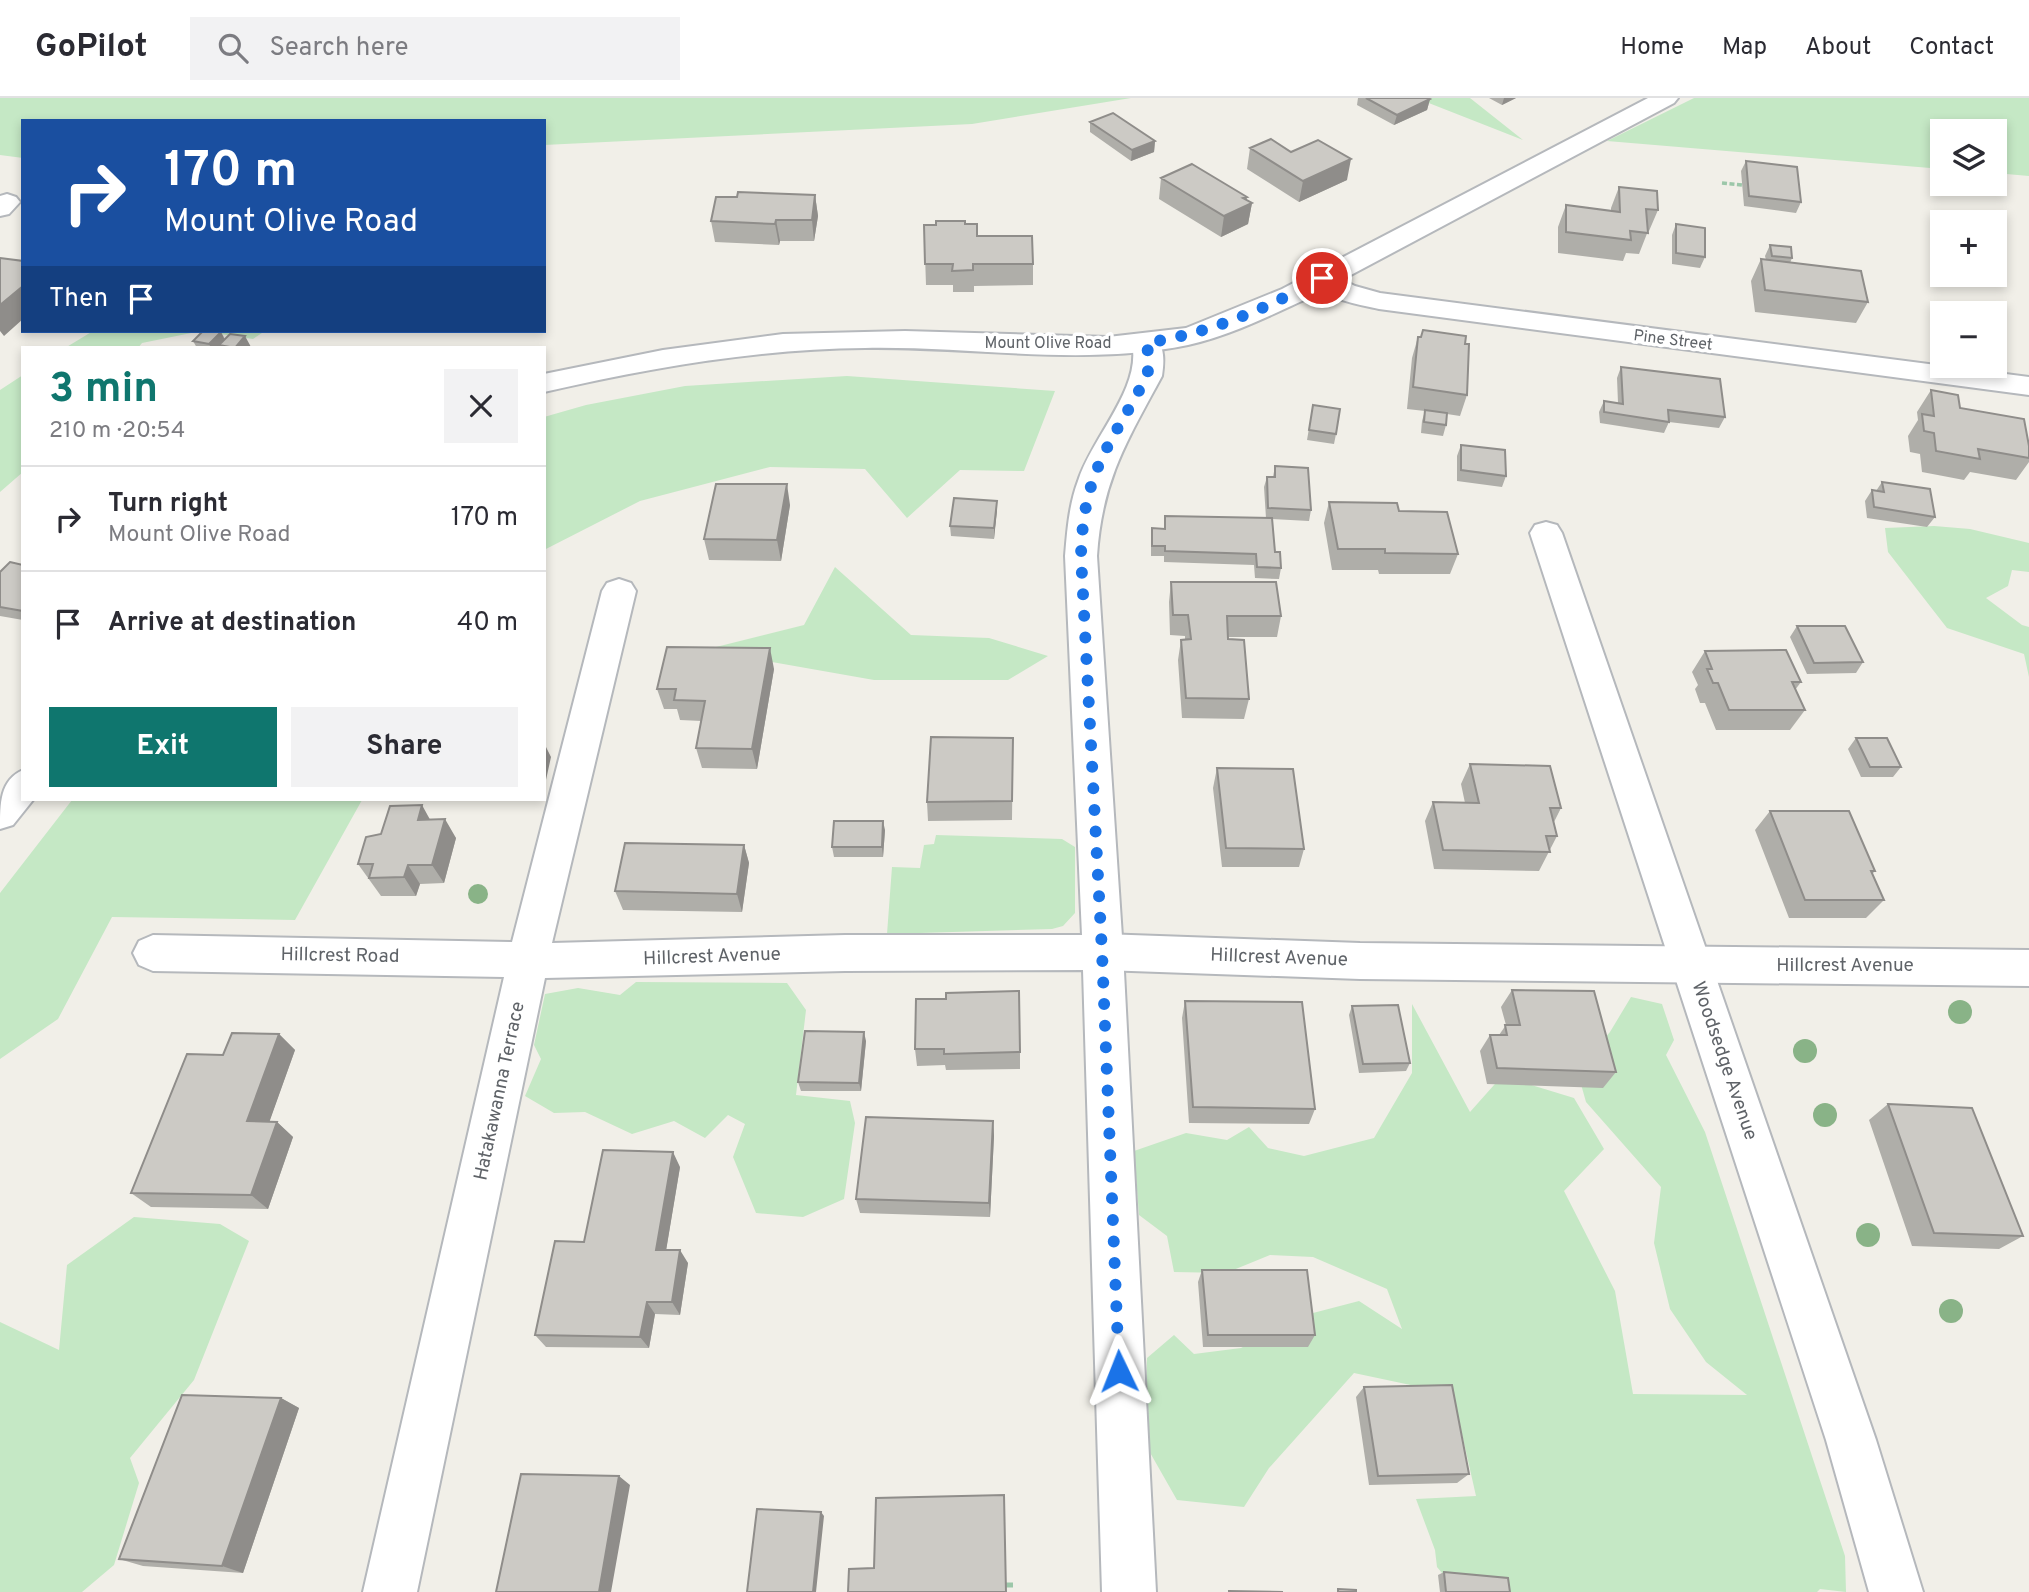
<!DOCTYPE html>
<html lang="en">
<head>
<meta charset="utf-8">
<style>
	body { margin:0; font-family:Overpass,sans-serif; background:#f2f2f3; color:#2b2b33; height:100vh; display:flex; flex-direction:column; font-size:26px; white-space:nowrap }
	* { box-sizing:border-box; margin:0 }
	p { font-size:23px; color:#7c7c81 }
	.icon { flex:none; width:38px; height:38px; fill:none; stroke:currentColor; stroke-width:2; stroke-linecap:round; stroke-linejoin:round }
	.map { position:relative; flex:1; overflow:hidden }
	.sheet { position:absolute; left:21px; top:248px; width:525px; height:455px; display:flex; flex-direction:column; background:#fff; border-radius:0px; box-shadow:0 4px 10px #0003 }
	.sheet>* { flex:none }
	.hud { position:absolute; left:21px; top:21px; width:525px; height:214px; border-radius:0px; box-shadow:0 4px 10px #0003; background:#1a4fa0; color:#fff; overflow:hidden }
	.controls { position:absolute; left:1930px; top:21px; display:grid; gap:14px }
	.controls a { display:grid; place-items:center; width:77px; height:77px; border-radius:0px; background:#fff; box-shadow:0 4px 10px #0003; font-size:35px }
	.pin { position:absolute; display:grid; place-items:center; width:60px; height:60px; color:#fff; margin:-30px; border:4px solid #fff; border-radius:50%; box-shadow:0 2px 7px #0007 }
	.me { position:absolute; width:77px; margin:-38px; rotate:358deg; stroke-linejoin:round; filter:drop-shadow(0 0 5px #0008) }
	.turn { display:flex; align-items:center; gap:24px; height:147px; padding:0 28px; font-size:32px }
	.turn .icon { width:91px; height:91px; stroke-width:2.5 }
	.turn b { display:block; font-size:49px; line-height:60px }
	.then { display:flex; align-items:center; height:66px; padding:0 28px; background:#0003; gap:14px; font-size:26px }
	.round { display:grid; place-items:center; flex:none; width:74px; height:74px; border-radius:0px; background:#f2f2f3 }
	.summary { display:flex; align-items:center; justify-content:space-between; height:119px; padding:0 28px }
	h1 { font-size:42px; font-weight:700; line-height:52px; color:#0f766e }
	.cta { display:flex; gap:14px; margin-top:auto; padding:14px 28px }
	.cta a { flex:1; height:80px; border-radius:0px; background:#0f766e; color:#fff; font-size:28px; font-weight:700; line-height:80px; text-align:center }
	.cta a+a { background:#f2f2f3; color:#2b2b33 }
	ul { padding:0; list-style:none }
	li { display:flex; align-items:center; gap:21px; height:105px; padding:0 28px; border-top:2px solid #e1e1e2 }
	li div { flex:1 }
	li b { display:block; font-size:26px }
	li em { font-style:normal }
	header { display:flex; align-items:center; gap:42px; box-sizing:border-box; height:98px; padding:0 35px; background:#fff; border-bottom:2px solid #e1e1e2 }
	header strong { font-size:33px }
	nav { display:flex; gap:38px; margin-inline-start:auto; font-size:24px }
	.search { width:490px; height:63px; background:#f2f2f3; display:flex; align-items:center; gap:18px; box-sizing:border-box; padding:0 24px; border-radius:0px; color:#7c7c81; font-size:26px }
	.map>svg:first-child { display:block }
	.green { fill:#c5e8c5 }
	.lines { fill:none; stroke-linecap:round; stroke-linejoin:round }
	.minor-casing { stroke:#b5b8bc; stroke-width:4 }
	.tertiary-casing { stroke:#b5b8bc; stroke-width:4 }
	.path-far1 { stroke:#9cc7a9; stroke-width:3.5; stroke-dasharray:5 2.5; stroke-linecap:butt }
	.path { stroke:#9cc7a9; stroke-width:5; stroke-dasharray:9 4.5; stroke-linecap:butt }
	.minor { fill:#fff; fill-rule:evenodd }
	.tertiary { fill:#fff; fill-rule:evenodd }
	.tree { fill:#89b387 }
	.wall { fill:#afaea9 }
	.shaded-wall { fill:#8f8d8a }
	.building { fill:#cccac5; stroke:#8f8d8a; stroke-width:2 }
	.route { stroke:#1a73e8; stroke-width:12; stroke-dasharray:0 21.6 }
	.labels { text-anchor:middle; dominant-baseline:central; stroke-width:7; stroke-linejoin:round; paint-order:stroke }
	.far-street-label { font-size:16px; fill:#5f6368; stroke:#fff }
	.street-label { font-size:19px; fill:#5f6368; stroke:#fff }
</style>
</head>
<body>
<header>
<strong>GoPilot</strong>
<div class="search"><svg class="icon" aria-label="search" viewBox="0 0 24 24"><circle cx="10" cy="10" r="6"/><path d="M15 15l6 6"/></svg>Search here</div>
<nav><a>Home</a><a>Map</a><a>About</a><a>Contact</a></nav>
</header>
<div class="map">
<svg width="2029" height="1494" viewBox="0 0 2029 1494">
	<rect width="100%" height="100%" fill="#f1efe8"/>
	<path class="green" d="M0,0h1131l-159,26 -428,21v-24h-521v37l-23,-3z
		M1416,0h54l53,42z
		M1694,0h335v78l-34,-3v-42h-53v38l-335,-28z
		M93,233h172l-12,8 -52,-8 -59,12 -4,5h-73z
		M23,277v97l-23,20v-102z
		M847,278l208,15 -31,80 -64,-1 -53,48 -42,-49 -95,-2 -130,34 -96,49v-133l42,-12 99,-19z
		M1934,428l36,3 59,14v29l-17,-2 -4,16 -22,12 36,27 7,2v50l-5,-23 -77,-26 -59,-76 -3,-24z
		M835,469l76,68 78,3 59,18 -40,24h-134l-170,-30 100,-25z
		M72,702h290l-67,120 -183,-3 -54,102 -58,40v-166z
		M936,737l126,4 13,8v66l-12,13 -11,3 -165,5 5,-67 28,1 4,-23 10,-1z
		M636,884l151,1 19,27 -10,85 54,6 5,22 -11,76 -41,18 -47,-4 -23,-56 12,-33 -17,-9 -23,23 -31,-17 -42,13 -47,-22 -31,1 -29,-17 16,-37 -7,-14 11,-51 33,-6 42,7z
		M1631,899l31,7 12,36 -8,15 39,77 140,424 1,36 -26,-3 -3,3h-359l-21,-25 -2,-17 -19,-51 60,-3 -23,-102 -99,-21 -85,95 -25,39 -67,-7 -33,-58 3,-84 27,-23 20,19 47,-6 15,-8 31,-1 26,-26 46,-12 43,28 -15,-40 -74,-32 -43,-2 -44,18 -52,-1 -7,-36 -28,-21 -5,-64 52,-18 41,7 22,-13 19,21 36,8 70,-18 38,-65v-69l58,108 32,-36 72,22 30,51 -40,42 51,100 18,103 114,1 -41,-33 -36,-53 -16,-66 7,-56 -75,-85 -9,-32 33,-38z
		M134,1119l86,7 29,17 -55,139 -64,78 9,25 -25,82 -32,27h-82v-270l59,28 8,-85z"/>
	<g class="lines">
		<g class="minor-casing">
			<path id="minor" d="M7,96l9,3 4,5 -11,12 -9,2v-20z
				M1322,172l33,16 25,7 649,84v18l-650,-86c-23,-5 -56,-10 -71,-31l4,-6z
				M1146,236l10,3c9,12 8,25 6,39 -35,65 -60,104 -65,180l26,396 33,640h-54l-19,-622 -238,1 -300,7 -128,614h-54l141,-615 -351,-6 -14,-6 -6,-12 6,-12 14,-6 359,7 90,-351 5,-8 12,-4 12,4 5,8 -84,352 293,-8h237l-17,-379c2,-25 4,-51 13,-75 14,-44 64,-93 54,-138l4,-6z
				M1546,424l11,3 5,8 314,907 47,152h-54l-43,-152 -296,-907 5,-8z"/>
		</g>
		<g class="tertiary-casing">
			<path id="tertiary" d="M1648,0h30l-4,5 -372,198c-37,17 -74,35 -114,44 -107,22 -215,1 -323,3 -109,1 -215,20 -321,44v-18l119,-24 120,-16 122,-3 203,6 78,-9 96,-39z
				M23,672v30h10l-20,25 -13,4c0,-26 0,-49 23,-59z
				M1103,836l257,9 669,7v36l-669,-7 -257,-9 -14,-6 -6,-12 6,-12z"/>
		</g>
		<path class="path-far1" d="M1722,85l21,2"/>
		<path class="path" d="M1005,1487h8"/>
		<use href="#minor" class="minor"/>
		<use href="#tertiary" class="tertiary"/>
	</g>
	<g class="tree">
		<circle cx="478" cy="796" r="10"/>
		<circle cx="1960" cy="914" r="12"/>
		<circle cx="1805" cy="953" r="12"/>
		<circle cx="1825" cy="1017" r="12"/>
		<circle cx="1868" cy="1137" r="12"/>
		<circle cx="1951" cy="1213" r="12"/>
	</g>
	<path class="wall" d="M1358,0h70l2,1 -3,11 -33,15 -37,-20z
		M1489,0h27l-14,7z
		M1090,24l65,19 -1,11 -23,9 -41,-29z
		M1250,50l41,4 56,28 -48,22 -52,-33z
		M1746,63l55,41 -5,11 -52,-7 -3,-35z
		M1161,80l86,19 -1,3 6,3 -4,21 -27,13 -62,-38z
		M1619,89l39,23 -9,21h-1l-9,23 -13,-1 -3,8 -65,-8v-26l8,-22 45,6v-3z
		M815,97l3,21 -4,25h-34l-1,4 -64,-3 -4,-21z
		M965,126l12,12 56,28v21l-59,1v6h-21v-7h-27l-2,-60z
		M1676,126l29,33 -5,11 -28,-4v-29z
		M1770,147l22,13 -2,5 78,39 -12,21 -101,-11 -4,-31 10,-22 5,1 -1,-4z
		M221,234l4,7 26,8 -1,1h-53l-4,-7z
		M1418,239l47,7 2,51 -7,21 -13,-2 -1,11 -3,11 -22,-3 1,-12 3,-10 -18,-2 5,-51z
		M1621,269l104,50 -6,11 -50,-6 -5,11 -64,-10 -1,-11 5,-11 14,2 -1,-25z
		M1931,292l29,18 69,38v16l-13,18 -46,-8 -6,8 -42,-8 -2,-18 -10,-2 -2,-16 10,-16 -1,-8z
		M1313,307l23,29 -2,10 -27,-4z
		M1461,347l45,31 -4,11 -45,-6v-25z
		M1275,368l36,44 -2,11 -37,-2 3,33 6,16 -2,11 -24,-1 -1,-13 -90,-3v-6h-13v-17l1,-11 12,1 1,-13 101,2 -2,-31 3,-10h6z
		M1882,384l53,35 -8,10 -60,-9 -2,-17 7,-11 4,1z
		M997,403l-3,38 -43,-3 -1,-10z
		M1329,404l70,9 59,43 -8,20h-71l-1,-4h-46l-8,-47z
		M790,407l-9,56 -72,-1 -5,-21z
		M23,467v55l-23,-4v-44z
		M1171,484l110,34 -4,21h-49l21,62 -5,20 -62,-1 -4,-58 3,-20h4v-4l-15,-1 -1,-33z
		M1797,528l66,36 -7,11 -49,1 -17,-37z
		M1705,553l96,31 -6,8 10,20 -15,20h-74l-11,-27h-5l-5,-14 3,-4 -6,-13z
		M774,571l-17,100 -55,-1 -6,-20 6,-27 -22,-1 -3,-11h-13l-7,-20z
		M1013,640l-1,82 -84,1 -1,-19z
		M1856,640l45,29 -8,10h-32l-13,-28z
		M1470,666l91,44 -7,14 3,14 -18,35 -105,-2 -9,-48 8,-19 32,1 -4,-19z
		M1217,670l87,81 -5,18h-77l-9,-79z
		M1770,713l105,60 -3,3 12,26 -18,18h-77l-34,-88z
		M430,722l26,18 -12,45 -24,1 -4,12h-35l-23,-32 23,-30z
		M885,732l-2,27h-49l-2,-10z
		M744,747l5,18 -7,49 -119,-2 -8,-19z
		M1512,892l104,82 -13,16 -116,-4 -7,-33 10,-16h9l7,-10 -5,-18z
		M916,901l104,53v17l-74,1 -1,-5 -28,1 -2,-17z
		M1185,903l130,108 -6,15 -120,-1 -7,-105z
		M1352,908l58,57 -4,8 -47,2 -10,-58z
		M279,936l16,16 -26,72h8l16,15 -25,72 -117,-2 -20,-14 92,-138z
		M866,943l-5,50h-60l-3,-9z
		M1888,1006l135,132 -24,13 -87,-3 -43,-126z
		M993,1023l1,15 -4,81 -130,-4 -4,-14z
		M680,1069l-14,83 22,13 -8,52 -25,-1 -6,34 -103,-1 -11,-12 49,-93z
		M1202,1172l113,65 -7,12h-105l-5,-65z
		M1364,1289l105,87 -12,9 -88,2 -13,-88z
		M281,1300l18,10 -56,165 -100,-7 -24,-7z
		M1444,1474l66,20h-70l-2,-17z"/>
	<path class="shaded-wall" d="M1504,0h12l-14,7z
		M1430,1l-3,11 -33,15 3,-10z
		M1155,43l-1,11 -23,9 1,-11z
		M1351,61l-4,21 -48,22 4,-21z
		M815,97l3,21 -4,25 -2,-21z
		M1247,99l-2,9 7,-3 -4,21 -27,13 3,-21 19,-18z
		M776,122l4,21 -1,4 -4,-21z
		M23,188v33l-19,17 -4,-5v-26z
		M221,234l5,11 -7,2 1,3h-9l-2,-4z
		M245,238l6,11 -1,1h-15z
		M787,386l3,21 -9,56 -4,-21z
		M997,403v10l-3,28v-11z
		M770,550l4,21 -17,100 -5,-20z
		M546,649l5,10 -7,32v-32z
		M422,707l11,20 -15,-5z
		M445,721l11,19 -12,45 -12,-18z
		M883,723l2,9 -2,27 -1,-10z
		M744,747l5,18 -7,49 -5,-18z
		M408,767l12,19 -4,12 -12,-19z
		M864,934l2,9 -5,50 -2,-8z
		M279,936l16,16 -31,87 -17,-16z
		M993,1023l1,15 -4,81 -1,-14z
		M277,1024l16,15 -25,72 -17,-14z
		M673,1054l7,15 -16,96 -8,-13z
		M680,1152l8,13 -8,52 -8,-13z
		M647,1204l8,12 -6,34 -9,-11z
		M281,1300l18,10 -56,165 -21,-7z
		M619,1378l11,9 -19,107h-12z
		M821,1414l3,4 -8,76h-3z"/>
	<path class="building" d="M1366,0h62l2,1 -33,16z
		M1113,15l42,28 -23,9 -42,-28z
		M1271,41l20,13 27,-12 33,19 -48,22 -53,-33z
		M1746,63l51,6 4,35 -52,-6z
		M1192,66l55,33 -4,1 9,5 -28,13 -63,-38z
		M1619,89l38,4 1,19 -12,-1 2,24 -18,-2 1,9 -65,-8v-27l54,7z
		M738,94l77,3 -3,25h-36l-1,4 -64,-3 5,-24h21z
		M936,123h29v3h12v12h55l1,28h-60v6l-21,1 1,-7h-28l-1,-39h12z
		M1676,126l29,4v29l-29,-4z
		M1770,147l21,2 1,11 -20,-2z
		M0,160l23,3v25l-23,19z
		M1761,161l100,12 7,31 -103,-12z
		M1423,232l43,6 -1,8h4l-2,51 -54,-8 5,-50h3z
		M203,233h10l8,1 -12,12 -16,-3z
		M230,236l15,2 -10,12 -16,-3z
		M1621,269l99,12 5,38 -57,-7 1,12 -65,-10v-11l19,3z
		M1931,292l27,5 2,13 64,11 5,27v12l-51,-9 2,10 -44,-8 -2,-18 -10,-2 -2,-17 12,2z
		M1313,307l27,4 -4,25 -27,-4z
		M1425,312l22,3 -1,12 -22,-3z
		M1461,347l44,5 1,26 -45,-6z
		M1275,368l33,2 3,42 -43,-2 -1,-31h8z
		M1882,384l48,7 5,28 -61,-10 -2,-17 12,2z
		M716,386h71l-10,56 -73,-1z
		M954,400l43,3 -3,27 -44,-2z
		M1329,404l68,1 2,8 48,1 11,42 -73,-1v-4h-47z
		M1165,418l107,2 3,34h5l1,16 -24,-1 -1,-13 -91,-3v-5h-13v-18l13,1z
		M10,464l13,3v46l-23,-4v-35z
		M1171,484h105l5,34h-54l1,23 16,1 5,59 -63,-1 -5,-58 10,-1 -3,-24h-15z
		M1797,528h48l18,36 -49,1z
		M667,549l103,1 -18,101 -56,-1 9,-47 -31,-1 2,-11h-19z
		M1786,552l15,32h-9l13,28h-76l-11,-27h-5l-6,-14h5l-7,-18z
		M931,639l82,1 -1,63 -85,1z
		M1856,640h31l14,29h-31z
		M1470,666l80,2 11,42h-11l7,28h-11l4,16 -107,-2 -10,-48 46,1z
		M1217,670l76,1 11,80 -78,-1z
		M422,707l-4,15 27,-1 -13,46h-24l-4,12 -35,1 4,-14h-15l8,-27 15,-3 9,-28z
		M1770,713h79l26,60h-4l13,29h-79z
		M834,723h49l-1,26h-50z
		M625,745l119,2 -7,49 -122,-3z
		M1512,892l82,1 22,81 -119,-4 -7,-33h17l-2,-10h15z
		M1019,893l1,61 -76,2v-5h-29l1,-50h30v-6z
		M1185,903l117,1 13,107 -122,-2z
		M1398,907l12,58 -47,1 -11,-58z
		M805,933l59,1 -5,51 -61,-1z
		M232,935l47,1 -32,87 30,1 -26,73 -120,-2 56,-139 36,1z
		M1888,1006l84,4 51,128 -89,-3z
		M866,1019l127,4 -4,82 -133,-4z
		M603,1052l70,2 -17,98h24l-8,52h-25l-7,35 -105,-2 20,-94 29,1z
		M1202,1172h105l8,65h-107z
		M1452,1287l17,89 -91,2 -14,-89z
		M182,1297l99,3 -59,168 -103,-7z
		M521,1376l98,2 -20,116h-103z
		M1004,1397l2,97h-158l1,-23 25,-1 2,-70z
		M757,1411l64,3 -8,80h-66z
		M1444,1474l64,6 2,14h-64z
		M1338,1491l18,1v2h-18z
		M1229,1493l54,1h-54z"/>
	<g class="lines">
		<path class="route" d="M1119,1273l-17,-419 -21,-396c2,-85 29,-110 66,-180l3,-16 -4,-17c65,-10 119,-34 176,-65"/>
	</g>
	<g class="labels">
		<g class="far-street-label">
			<text transform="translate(1673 243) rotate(7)">Pine Street</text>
			<text x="1048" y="246">Mount Olive Road</text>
		</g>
		<g class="street-label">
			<text transform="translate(340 858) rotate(1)">Hillcrest Road</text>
			<text transform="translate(712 859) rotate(-2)">Hillcrest Avenue</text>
			<text transform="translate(1279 860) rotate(2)">Hillcrest Avenue</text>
			<text x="1845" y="868">Hillcrest Avenue</text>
			<text transform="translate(1724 963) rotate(71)">Woodsedge Avenue</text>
			<text transform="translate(500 993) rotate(-78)">Hatakawanna Terrace</text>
		</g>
	</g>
</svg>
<div class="controls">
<a><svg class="icon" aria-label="layers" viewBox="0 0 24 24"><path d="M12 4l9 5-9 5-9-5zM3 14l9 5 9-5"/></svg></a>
<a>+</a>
<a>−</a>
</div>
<div class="pin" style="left:1322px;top:180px;background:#d93025"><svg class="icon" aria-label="arrive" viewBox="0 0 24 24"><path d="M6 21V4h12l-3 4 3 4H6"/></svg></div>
<svg class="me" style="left:1119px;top:1273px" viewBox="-20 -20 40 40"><path d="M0-17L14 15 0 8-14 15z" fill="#1a73e8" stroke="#fff" stroke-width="4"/></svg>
<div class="hud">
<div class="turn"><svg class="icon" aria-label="right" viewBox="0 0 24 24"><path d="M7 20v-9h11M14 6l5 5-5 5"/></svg><div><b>170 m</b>Mount Olive Road</div></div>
<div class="then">Then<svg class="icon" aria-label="arrive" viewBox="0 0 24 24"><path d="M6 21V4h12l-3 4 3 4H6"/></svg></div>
</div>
<section class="sheet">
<div class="summary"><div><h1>3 min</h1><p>210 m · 20:54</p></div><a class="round"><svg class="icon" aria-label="close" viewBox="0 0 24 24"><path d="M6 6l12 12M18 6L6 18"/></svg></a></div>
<ul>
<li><svg class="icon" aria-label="right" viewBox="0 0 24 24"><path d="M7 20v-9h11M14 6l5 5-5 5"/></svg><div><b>Turn right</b><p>Mount Olive Road</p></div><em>170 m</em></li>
<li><svg class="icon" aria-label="arrive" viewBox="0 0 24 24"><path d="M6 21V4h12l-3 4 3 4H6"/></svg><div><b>Arrive at destination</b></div><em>40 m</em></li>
</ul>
<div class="cta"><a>Exit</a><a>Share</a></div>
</section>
</div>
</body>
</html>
